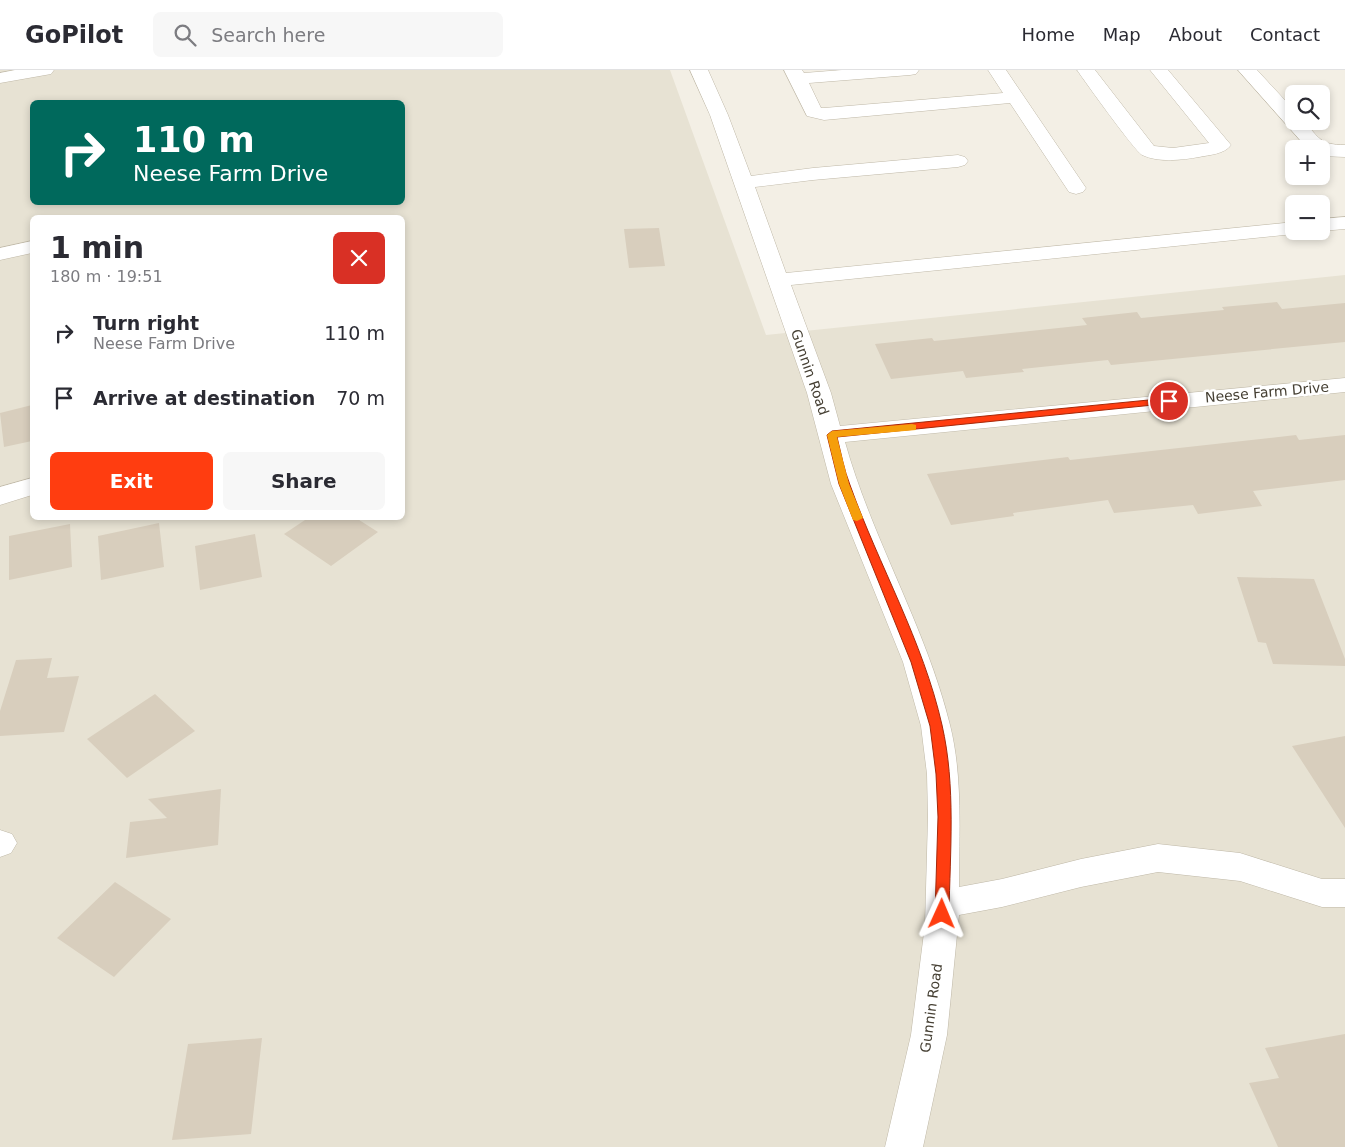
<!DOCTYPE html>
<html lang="en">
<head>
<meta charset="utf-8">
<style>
	body { margin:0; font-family:"DejaVu Sans",sans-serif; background:#f7f7f7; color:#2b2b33; height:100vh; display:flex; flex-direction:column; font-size:19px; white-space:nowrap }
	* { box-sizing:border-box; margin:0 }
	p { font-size:16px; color:#7c7c81 }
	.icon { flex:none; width:28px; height:28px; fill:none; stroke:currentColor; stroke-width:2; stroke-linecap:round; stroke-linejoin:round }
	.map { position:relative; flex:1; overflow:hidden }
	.details { position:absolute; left:30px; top:145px; width:375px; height:305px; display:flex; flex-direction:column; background:#fff; border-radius:8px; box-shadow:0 2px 8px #0003 }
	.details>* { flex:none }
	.guide { position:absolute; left:30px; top:30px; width:375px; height:105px; border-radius:8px; box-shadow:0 2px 8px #0003; background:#00695c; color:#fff; overflow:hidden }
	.fabs { position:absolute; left:1285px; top:15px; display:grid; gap:10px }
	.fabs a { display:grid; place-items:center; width:45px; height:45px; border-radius:8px; background:#fff; box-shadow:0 2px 8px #0003; font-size:25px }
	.pin { position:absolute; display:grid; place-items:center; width:42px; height:42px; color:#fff; margin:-21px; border:2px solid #fff; border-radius:50%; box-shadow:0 1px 5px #0007 }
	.me { position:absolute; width:55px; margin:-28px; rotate:1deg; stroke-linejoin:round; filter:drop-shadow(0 0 4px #0008) }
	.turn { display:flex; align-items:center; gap:18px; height:105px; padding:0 20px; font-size:22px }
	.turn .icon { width:65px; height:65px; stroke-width:2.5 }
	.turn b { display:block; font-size:35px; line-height:42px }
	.round { display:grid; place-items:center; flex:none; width:52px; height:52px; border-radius:8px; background:#f7f7f7 }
	.head { display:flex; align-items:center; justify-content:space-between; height:85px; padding:0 20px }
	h1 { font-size:30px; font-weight:700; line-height:38px }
	.action { display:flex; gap:10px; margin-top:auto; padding:10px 20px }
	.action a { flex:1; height:58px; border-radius:8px; background:#ff3d10; color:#fff; font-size:20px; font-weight:700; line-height:58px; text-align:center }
	.action a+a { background:#f7f7f7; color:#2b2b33 }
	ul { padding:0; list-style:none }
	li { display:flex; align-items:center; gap:15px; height:65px; padding:0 20px }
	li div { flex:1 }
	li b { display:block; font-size:19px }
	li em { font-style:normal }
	header { display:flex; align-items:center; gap:30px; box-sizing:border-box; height:70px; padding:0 25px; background:#fff; border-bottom:1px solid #e1e1e2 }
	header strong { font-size:24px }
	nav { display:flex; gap:28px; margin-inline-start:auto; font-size:18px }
	.search { width:350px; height:45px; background:#f7f7f7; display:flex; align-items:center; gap:12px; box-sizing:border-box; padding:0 18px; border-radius:8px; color:#7c7c81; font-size:19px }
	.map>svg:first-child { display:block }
	.residential { fill:#e7e2d3; fill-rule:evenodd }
	.building { fill:#d8cebd }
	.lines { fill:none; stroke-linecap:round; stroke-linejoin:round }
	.minor-casing { stroke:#bfb8a7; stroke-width:1 }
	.minor { fill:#fff; fill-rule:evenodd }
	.route { fill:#ff3d10; stroke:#a6280a }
	.slow { fill:#f59e0b }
	.labels { text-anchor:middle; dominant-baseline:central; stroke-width:5; stroke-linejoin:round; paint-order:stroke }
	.street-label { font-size:14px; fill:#464034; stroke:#fff }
</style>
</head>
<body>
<header>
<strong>GoPilot</strong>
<div class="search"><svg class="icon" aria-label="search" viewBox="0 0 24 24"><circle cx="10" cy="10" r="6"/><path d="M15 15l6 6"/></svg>Search here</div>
<nav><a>Home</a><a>Map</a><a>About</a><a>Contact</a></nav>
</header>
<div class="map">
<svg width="1345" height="1077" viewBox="0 0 1345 1077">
	<rect width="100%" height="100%" fill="#f3efe5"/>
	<path class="residential" d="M0,0h670l96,265 579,-60v872h-1345zM32,32h370v100h-370zM32,148h370v300h-370z"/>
	<path class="building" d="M659,158l6,38 -36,2 -5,-39z
		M1277,232l5,7 63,-6v39l-234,23 -3,-5 -86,9 2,3 -58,6 -3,-7 -72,8 -16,-35 57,-6 2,3 153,-16 -5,-7 55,-6 4,6 83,-8 -2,-3z
		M32,335v36l-28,6 -4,-34z
		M1296,365l3,5 46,-5v45l-92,11 9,15 -64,8 -5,-9 -79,8 -6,-13 -95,13 1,3 -63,9 -24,-51 141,-17 2,3z
		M308,448h48l22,14 -47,34 -47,-32z
		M159,453l5,44 -63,13 -3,-44z
		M70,454l2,43 -63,13v-44z
		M255,464l7,43 -62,13 -5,-44z
		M1237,507l77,2 31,80v7l-72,-2 -7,-21 -8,-1z
		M52,588l-5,20 32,-2 -15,56 -64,4v-25l16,-51z
		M155,624l40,37 -68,47 -40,-39z
		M1345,666v92l-53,-82z
		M221,719l-3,56 -92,13 4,-36 37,-4 -19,-19z
		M115,812l56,37 -57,58 -57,-39z
		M1345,964v113h-67l-29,-64 30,-5 -14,-30z
		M262,968l-11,96 -79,6 16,-96z"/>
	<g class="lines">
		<g class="minor-casing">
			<path id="minor" d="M15,0h39l-3,4 -51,9v-10z
				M690,0h18l20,45 23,61 62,-8 145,-13 7,2 3,4 -3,4 -7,2 -145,13 -58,7 31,86 508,-51v9h8l-8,3 -503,51 40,108 9,33 505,-48v14l-500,50c27,97 81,185 105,283 13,52 9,109 9,162l43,-8 79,-20 77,-15 82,9 82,26h23v28h-23l-82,-26 -82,-9 -77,15 -79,20 -43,8 -12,120 -24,112h-38l26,-112 14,-110 3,-108 -1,-43 -6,-48 -18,-64 -72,-178 -24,-91 -97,-278z
				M784,0h18l2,3 38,-3h77l-3,4 -6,1 -101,8 12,25h3l179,-15 -15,-23h18l80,118 -3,4 -7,2 -7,-2 -59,-89 -186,17 -17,-4z
				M1077,0h18l59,76 19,2 36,-5 -59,-73h18l63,75c-6,9 -22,10 -32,12 -17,3 -40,6 -57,-2 -8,-5 -56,-72 -65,-85z
				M1238,0h19l37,40v11h10c15,17 16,24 41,24v12l-24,-1v-7h-13z
				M1345,147v12l-24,2v-12z
				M32,171v12l-32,7v-12z
				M32,408v17l-32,10v-18z
				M0,760l12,4 5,9 -6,10 -11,4z"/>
		</g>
		<use href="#minor" class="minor"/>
	</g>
	<path class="route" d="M1169,328l5,3 -1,2 -336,34c4,16 7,33 13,48 29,81 73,156 92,240 14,61 8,127 7,189l-2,5 -5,1 -5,-1 -2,-5 3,-97 -2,-43 -6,-48 -19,-64 -72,-178 -12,-49 5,-4z"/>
	<path class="slow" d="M912,354l4,1v5l-79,7 12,47 14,34 -6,3 -4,-1 -14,-36 -12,-49 5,-4z"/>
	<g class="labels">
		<g class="street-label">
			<text transform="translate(810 302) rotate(71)">Gunnin Road</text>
			<text transform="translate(1267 322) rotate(-5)">Neese Farm Drive</text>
			<text transform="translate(931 938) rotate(-82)">Gunnin Road</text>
		</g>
	</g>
</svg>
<div class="fabs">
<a><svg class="icon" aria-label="search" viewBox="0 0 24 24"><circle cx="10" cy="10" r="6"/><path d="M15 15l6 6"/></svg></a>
<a>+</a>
<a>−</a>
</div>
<div class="pin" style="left:1169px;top:331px;background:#d93025"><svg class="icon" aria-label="arrive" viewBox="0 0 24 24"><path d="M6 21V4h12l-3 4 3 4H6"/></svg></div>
<svg class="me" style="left:942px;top:844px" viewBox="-20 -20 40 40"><path d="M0-17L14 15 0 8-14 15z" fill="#ff3d10" stroke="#fff" stroke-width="4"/></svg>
<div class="guide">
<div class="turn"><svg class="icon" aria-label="right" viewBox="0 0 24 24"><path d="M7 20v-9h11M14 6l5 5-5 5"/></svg><div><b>110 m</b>Neese Farm Drive</div></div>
</div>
<section class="details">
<div class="head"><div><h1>1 min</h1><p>180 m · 19:51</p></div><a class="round" style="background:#d93025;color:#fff"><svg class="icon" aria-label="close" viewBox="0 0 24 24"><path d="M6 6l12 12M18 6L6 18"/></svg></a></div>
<ul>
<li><svg class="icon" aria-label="right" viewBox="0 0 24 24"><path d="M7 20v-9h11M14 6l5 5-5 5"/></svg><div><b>Turn right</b><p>Neese Farm Drive</p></div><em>110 m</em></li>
<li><svg class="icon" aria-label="arrive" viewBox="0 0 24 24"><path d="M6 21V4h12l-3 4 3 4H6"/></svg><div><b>Arrive at destination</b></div><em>70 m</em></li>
</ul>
<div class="action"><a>Exit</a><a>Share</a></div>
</section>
</div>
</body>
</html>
